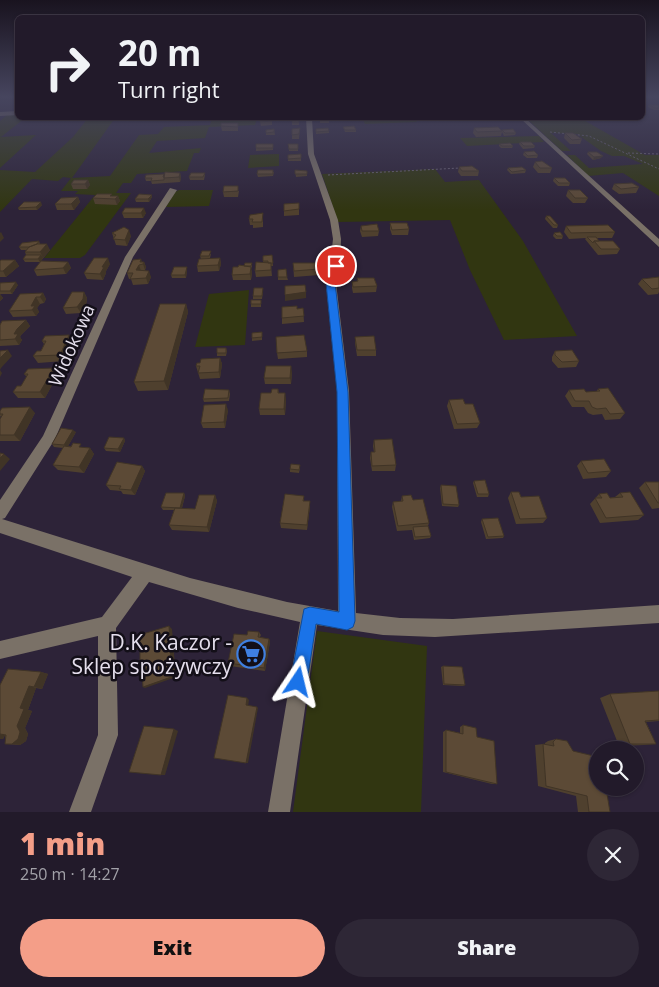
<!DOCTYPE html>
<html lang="en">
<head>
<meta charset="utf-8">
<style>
	body { margin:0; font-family:"Open Sans",sans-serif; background:#2e2736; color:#f1f3f6; height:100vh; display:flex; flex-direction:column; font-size:19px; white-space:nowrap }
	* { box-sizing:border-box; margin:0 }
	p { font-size:16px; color:#a2a1a8 }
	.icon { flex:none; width:28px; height:28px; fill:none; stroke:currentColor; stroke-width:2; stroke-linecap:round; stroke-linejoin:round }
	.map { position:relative; height:812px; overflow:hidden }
	.panel { display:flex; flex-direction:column; background:#221a2a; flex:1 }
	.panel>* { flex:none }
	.hud { position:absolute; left:15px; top:15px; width:630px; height:105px; border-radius:8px; box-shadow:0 1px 4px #0004,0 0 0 1px #3f3847; background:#221a2a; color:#f1f3f6; overflow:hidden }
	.buttons { position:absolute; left:589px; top:741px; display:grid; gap:10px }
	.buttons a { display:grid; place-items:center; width:55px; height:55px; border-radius:50%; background:#221a2a; box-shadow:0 1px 4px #0004,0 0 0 1px #3f3847; font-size:25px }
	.pin { position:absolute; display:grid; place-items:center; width:42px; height:42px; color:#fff; margin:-21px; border:2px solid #fff; border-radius:50%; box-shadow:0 1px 5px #0007 }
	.me { position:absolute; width:55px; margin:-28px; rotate:10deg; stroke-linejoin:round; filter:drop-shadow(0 0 4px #0008) }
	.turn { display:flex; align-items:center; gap:18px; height:105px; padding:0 20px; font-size:22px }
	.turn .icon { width:65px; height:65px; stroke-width:2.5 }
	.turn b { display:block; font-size:35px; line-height:42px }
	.round { display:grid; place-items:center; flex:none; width:52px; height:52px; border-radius:26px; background:#2e2736 }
	.overview { display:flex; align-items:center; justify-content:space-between; height:85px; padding:0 20px }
	h1 { font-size:30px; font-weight:800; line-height:38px; color:#f49e88 }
	.button { display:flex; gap:10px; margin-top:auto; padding:10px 20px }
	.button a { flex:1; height:58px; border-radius:30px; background:#f49e88; color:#111; font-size:20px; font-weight:800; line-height:58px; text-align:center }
	.button a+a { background:#2e2736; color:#f1f3f6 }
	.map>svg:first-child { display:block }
	.green { fill:#313611 }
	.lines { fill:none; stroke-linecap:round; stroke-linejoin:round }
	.path { stroke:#6b6375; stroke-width:1; stroke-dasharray:2 2; stroke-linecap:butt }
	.minor { fill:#7a7167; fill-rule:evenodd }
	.wall { fill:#4f402e }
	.shaded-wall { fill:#403426 }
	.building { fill:#5c4a36; stroke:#403426 }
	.route { fill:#1a73e8; stroke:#114b97 }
	.labels { text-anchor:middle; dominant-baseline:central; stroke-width:5; stroke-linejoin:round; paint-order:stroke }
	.street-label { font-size:18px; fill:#e5dfed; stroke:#130f18 }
	.near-poi-label { font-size:21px; fill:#e5dfed; stroke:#130f18; text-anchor:end }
</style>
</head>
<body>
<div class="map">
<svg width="659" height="812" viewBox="0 0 659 812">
	<rect width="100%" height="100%" fill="#2d2338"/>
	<path class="green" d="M17,114l1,4h7l-24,19 35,-2 -36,33v-47l7,-6z
		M88,118h27l-43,60 38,-2 29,-41 19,-1 6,-7 46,-2 2,-7h45l-2,7 -46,2 -4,11 -48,3 -8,12 52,-5 -2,5h-5l-7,18 -50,3 -6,9h-8l-7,10h15l-46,62 -5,3h-36l51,-63 -20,-1 3,-3h-17l10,-13 -8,-1 -5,4 -26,-2 -32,33v-42l35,2 38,-35z
		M362,118h52l3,4 -52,2z
		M526,118h54l65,37h14v41l-36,-23 -35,3 -21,-21h8l14,13 54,-4 -19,-8h-12l-11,-5 -24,-17 -26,-1 20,18h-9z
		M539,136l5,6 -77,4 -7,-8z
		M279,154v12l-31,2 2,-13z
		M435,169l10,13 34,-2 44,61 54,95 -73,4 -34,-70 -20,-50 -112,2 -16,-48z
		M179,190h34l-4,16 -43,1 9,-15z
		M249,290l-4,55 -50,2 14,-53z
		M317,631l110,15 -6,166h-128z"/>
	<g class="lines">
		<path class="path" d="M550,132l39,4 70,33
			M628,153l31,1
			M328,175l132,-7"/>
		<path class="minor" d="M18,111v4l-18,1v-4z
			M306,118h6l2,36 24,66 3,19 -1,27 -4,17 13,108 7,222 44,5 53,1 206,-14v18l-224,14 -52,-2 -66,-10 -27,187h-22l32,-190 -62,-14 -89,-26 -33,46 2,107 -27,77h-22l29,-77v-99l-98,23v-18l102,-24 30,-40 -132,-44v-33l43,-64 82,-179 45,-69 7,2 -44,67 -78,182 -50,79 -3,1 188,59 97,24 51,9 -1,-220 -11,-108 4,-17 3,-27 -3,-19 -22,-66z
			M520,118h5l134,121v8z"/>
	</g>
	<path class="wall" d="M649,105l10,1v4h-5l-6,-3z
		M272,118v7l-11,1 -1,-4z
		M292,118l7,1v6h-7z
		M320,118l9,2v3h-9z
		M350,118h10v2h-10z
		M418,118h16v1l-13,2z
		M238,123v8h-16l-1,-5z
		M343,127l13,3v2h-11z
		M300,128l-1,11h-7v-10z
		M474,128l27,3 1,-1 14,3 -1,2 -11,1 -2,-4 -1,4 -25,1 -3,-4z
		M274,129l1,6h-9v-5z
		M316,131h13v2l-13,1z
		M565,133l17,6 -2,5h-10l-6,-6z
		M520,142l15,4 -1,2 -11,1 -4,-5z
		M273,144v6l-17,1v-3z
		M288,144h10v7h-9z
		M499,144l14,2 -1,2h-11l-2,-2z
		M524,152l14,3 -1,3h-10l-4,-3z
		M588,152l13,6 -8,2 -6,-6z
		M301,154v7h-13v-6z
		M535,162l17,6 -2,5h-12l-5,-6z
		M459,167l20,4 -1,5h-17l-3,-4z
		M508,168l18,2 -1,3 -14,1 -4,-4z
		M295,170l12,1v5l-11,1z
		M274,172l-1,4 -15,1 -1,-3z
		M180,173l1,5 -1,4 -28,2 -1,-3h-5l-1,-3z
		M205,175l-1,5h-14l-1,-3z
		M554,178l16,5 -1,3h-11l-5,-5z
		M88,180l2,5 -3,4h-14l-2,-5z
		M614,184l25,3 -3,6 -17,1 -7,-5z
		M568,190l20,8 -3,5h-12l-7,-7z
		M239,191l-1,6h-14l-1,-5z
		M152,195v2l-3,5h-13l-1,-3z
		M112,196h6l2,5 -3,4 -22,-1 -2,-6z
		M78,197l2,5 -6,8h-17l-2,-6z
		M299,203v12l-15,1v-5z
		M42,205l-5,5h-18l-1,-2z
		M125,208l21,5 -3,5h-19l-2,-5z
		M546,216l12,9 -1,3h-4l-8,-9z
		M263,218v9l-10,1v-3h-3l-1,-6z
		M390,223l19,6 -1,6h-16l-2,-6z
		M361,226l18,5 -1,5 -16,1 -2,-6z
		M566,226l49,6 -3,6h-15l2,3 21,8 -3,5 -19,1 -13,-16 1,-1 -17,1 -5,-7z
		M112,233l19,3 -4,10 -11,-1z
		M554,233l9,3 -1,3h-6l-3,-3z
		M39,241l1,3 10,6 -10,12h-15l-2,-3 3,-4 -1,-3 1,-2h-5l-2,-3z
		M211,254l-1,4h10l1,6 -2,7 -21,1 -1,-6 4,-7 -1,-3z
		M272,255l1,11h-2l1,10 -16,1 -1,-6 8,-8v-7z
		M15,260l4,6 -13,11h-6v-16z
		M68,262l3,6 -5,6 -29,2 -3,-6z
		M142,262h2l2,5 -1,3 6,7 -3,7 -15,1 -2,-6h-2l-2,-6z
		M252,263v3l-1,3 1,4 -1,7h-18l-1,-5 6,-8z
		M293,263l26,6v6l-25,2z
		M110,264l-4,7v2l-3,7 -16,-1 -3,-6z
		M187,270l-1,8h-14l-1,-3z
		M278,270l9,7 1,3h-10z
		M659,277v15l-1,2 -10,1 -10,-11 4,-5z
		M357,278l20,8 -1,6 -23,1 -1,-5v-6l5,-1z
		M0,283l18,2 -6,9h-12l3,4 -3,3z
		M263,291l-1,8h-9v-3z
		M84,292l3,6 -1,7 -5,8 -15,1 -3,-6z
		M43,293l3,6 -2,4 -4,1 -3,4 2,4 -3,4 -23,1 -4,-6z
		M261,303v4h-10v-3z
		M186,304l2,8 -20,78 -30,1 -4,-9z
		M303,308l1,14 -22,2v-6l15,-9z
		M26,320l4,6 -9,9 -1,2 2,3 -3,5 -19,1v-21z
		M262,332v8l-10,1v-3z
		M69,335l4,6 -9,20 -26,2 -5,-7 8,-5 3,-7 -2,-3z
		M355,337l21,13v6h-19l-2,-13z
		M226,348l1,3 -1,5h-9v-3z
		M307,351v6l-29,2 -1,-6z
		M555,351l24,10 -3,6 -18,1 -6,-7v-4z
		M220,358l2,6 -2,14 -20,1 -4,-13 4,-3z
		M292,372l-1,12h-26l-1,-6z
		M24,374h34l-13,24h-27l-5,-6 8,-6 6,-9z
		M278,389l1,4 7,6 -1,16h-25l-1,-6 12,-16z
		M598,389l27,24 -5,6 -15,1 -3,-6 -9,1 -5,-2 -4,-6h-12l-7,-11 4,-6 17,2h10z
		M229,390l1,4 -1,7 -25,1 -1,-3z
		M449,400l16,4 15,19 -3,5 -23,1 -7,-23z
		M228,410l-3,18h-22l-2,-5z
		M0,411l35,2 -15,28h-20v-22l1,-2 -1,-1z
		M76,432l-8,14 22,2 4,6 -10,19 -26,-3 -5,-5 10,-17 -9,-1 -2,-3z
		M124,438l1,3 -5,11 -14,-1 -2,-3z
		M374,440l22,25 -1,6h-23l-2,-13 1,-6h3l-1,-6z
		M581,461l30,10 -5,6 -23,2 -6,-13z
		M142,466l3,5 -10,24 -12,-1 -2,-3 -11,-1 -4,-5z
		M300,468l-1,5 -9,-1v-3z
		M474,481l15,13 -1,3h-11l-4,-14z
		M645,482h14v26l-7,1 -13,-21z
		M441,485l18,20 -1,2 -16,-1 -2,-18z
		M511,492l10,5 26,21 -4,5 -27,1 -8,-26z
		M184,493l1,3 -3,12 13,1 20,-14 2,6 -8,31 -37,-2 -3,-5 5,-15h-11l-2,-3z
		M620,493l24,22 -6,5 -38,3 -10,-19 9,-10 11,4 5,-1z
		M304,496v5h6v5l-3,24 -26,-2 -1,-5z
		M402,496l11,4 16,23 -1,3 3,10 -1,2 -16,2 -2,-10 -15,1 -5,-24 1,-5 8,-1z
		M482,519l22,17 -1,2 -17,1 -5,-17z
		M259,632l2,3 -1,2 9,2 1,3 -5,29 -35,-5 -2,-3z
		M443,666l22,19 -2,1 -20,-1 -2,-18z
		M41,672l7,2 -6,15 -6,-1 -8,22 4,1 -7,17 3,6 -2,7 -6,4 -15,-1v-9l-2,4h-3v-54z
		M659,691v30l-13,1 10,22 -12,1 -25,1 -19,-48 10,-4z
		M463,725l14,12 20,47h-5l-49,-12v-40l3,-2 14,3v-6z
		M556,739l17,12 37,61h-32l-2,-16 -38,-10 -3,-41 8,-1h2v-1l3,-2z"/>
	<path class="shaded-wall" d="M422,118h4v2l-5,1z
		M603,156l-2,2 -8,2 1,-3z
		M180,173l1,5 -1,4 -1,-5z
		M88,180l2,5 -3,4 -2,-5z
		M152,195v2l-3,5 -1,-3z
		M118,196l2,5 -3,4 -2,-6z
		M78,197l2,5 -6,8 -3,-6z
		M41,202l1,3 -5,5 -1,-3z
		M144,208l2,5 -3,5 -2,-5z
		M129,230l2,6 -4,10 -2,-6z
		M1,232l3,6 -4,4v-9z
		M47,244l3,6 -7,8 -3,-6z
		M41,255l2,3 -3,4 -2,-3z
		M108,258l2,6 -4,7v2l-3,7 -3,-6 2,-7z
		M220,258l1,6 -2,7 -1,-6z
		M141,259l2,5 1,-2 2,5 -1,3 -2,-6 -3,-2z
		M15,260l4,6 -13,11 -3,-6z
		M68,262l3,6 -5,6 -3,-6z
		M139,265l2,6 -5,-1z
		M187,267v3l-1,8 -1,-3z
		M251,267l1,6 -1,7 -1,-6z
		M149,271l2,6 -3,7 -2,-6z
		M16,282l2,3 -6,9 -2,-3z
		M84,292l3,6 -1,7 -5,8 -4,-6z
		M306,292v6l-21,3v-6z
		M43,293l3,6 -2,4 -4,-6z
		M0,294l3,4 -3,3z
		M36,297l4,7 -3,4 2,4 -3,4 -4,-6 -1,-4z
		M186,304l2,8 -20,78 -4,-9z
		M26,320l4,6 -9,9 -1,2 2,3 -3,5 -4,-6 -1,-5 3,-5z
		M69,335l4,6 -9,20 -4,-6z
		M8,350l4,6 -11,12 -1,2 2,3 -2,4v-19z
		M220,358l2,6 -2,14 -1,-6z
		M291,366l1,6 -1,12 -1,-6z
		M54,368l4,6 -13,24 -5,-6z
		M285,393l1,6 -1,16 -1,-6z
		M226,404l2,6 -3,18 -1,-6z
		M30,407l5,6 -15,28 -6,-6z
		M73,430l3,2 -9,16 -3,-3z
		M124,438l1,3 -5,11 -2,-3z
		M90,448l4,6 -10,19 -5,-6z
		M4,454l6,5 -10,12v-13z
		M142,466l3,5 -10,24 -4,-5z
		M184,493l1,3 -4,15 -1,-3z
		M215,495l2,6 -8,31 -2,-5z
		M310,501v5l-3,24v-5z
		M169,626l3,3 4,48 -31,11 -2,-1 2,-13 -5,-3z
		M269,639l1,3 -5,29 -1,-3z
		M140,645l4,3 -7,2 -5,-3z
		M41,672l7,2 -6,15 -8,-2z
		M29,686l7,2 -8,22 4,1 -7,17 3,6 -2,7 -6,4 -8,-1 8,-36z
		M247,698l2,2 -1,7 -2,-2z
		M257,707l1,1 -10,55h-2z
		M174,729l4,2 -13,44h-4z
		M0,734l5,1 -2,4h-3z"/>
	<path class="building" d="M649,105h8l2,1v2h-4z
		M261,118h11v3l-12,1z
		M292,118l7,1v3h-7z
		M320,118h8l1,2h-9z
		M221,123h17v4l-17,-1z
		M354,126l2,4h-11l-2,-3z
		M498,127l4,4 -25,1 -3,-4z
		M300,128l-1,6 -7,1v-6z
		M328,128l1,3 -13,1v-3z
		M274,129v3l-8,1v-3z
		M513,129l3,4h-11l-3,-3z
		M565,133h8l9,6 -10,1z
		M520,142h11l4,4h-11z
		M510,143l3,3h-11l-3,-2z
		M256,144h17v4h-17z
		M288,144h10v5h-9z
		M534,151l4,4 -10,1 -4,-4z
		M588,152h9l6,4 -9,1z
		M301,154v4l-13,1v-4z
		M542,161l10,7h-12l-5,-6z
		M472,166l7,5h-17l-3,-4z
		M522,167l4,3 -14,2 -4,-4z
		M258,170h15v4h-16z
		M295,170l12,1v3h-12z
		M165,172l15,1 -1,4 -15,1z
		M191,173h14l-2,4h-14z
		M164,174l-1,3h1v3l-13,1 1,-3h-7l1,-3z
		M554,178h11l5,5h-11z
		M74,180h14l-3,4h-14z
		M632,183l7,4 -18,2 -7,-5z
		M224,186h14v5l-15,1z
		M568,190h12l8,8h-13z
		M97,194h15l-2,2h8l-3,3 -22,-1z
		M139,194l13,1 -4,4h-13z
		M78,197l-7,7h-16l6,-6z
		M24,202h17l-5,5 -18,1z
		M299,203v6l-15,2v-7z
		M125,208h19l-3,5h-19z
		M263,213l-1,9h-10l1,-3h-4l1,-4z
		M546,216h4l8,9h-4z
		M390,223h17l2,6 -17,1z
		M377,224l2,7h-17l-1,-5z
		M608,225l7,7 -44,1 -5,-7z
		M124,227l5,3 -4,10 -12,-1 3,-4 -4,-2z
		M560,232l3,4h-6l-3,-3z
		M587,237h9l3,4h-5l-1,2z
		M39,241l-2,3 -8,3h-10l3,-4z
		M594,241h19l7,8h-19z
		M37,244h10l-7,8h-15l4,-5z
		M202,251h9l-2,5h-9z
		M26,255h15l-3,4h-15z
		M272,255l1,8h-5v-2h-5v-5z
		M94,258h14l-6,9h2l-4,7 -16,-1z
		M220,258l-2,7 -21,1 2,-7z
		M141,259l-1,3h4l-1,2 -4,1 -3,5 13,1 -3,7 -16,1 3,-6h-6l6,-13z
		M1,260h14l-12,11h-3v-10z
		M41,261l27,1 -5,6 -29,2z
		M256,262l15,1v7l-16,1z
		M245,263h7l-1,3h-7z
		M293,263h25l1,6 -25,2z
		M239,265l12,2 -1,7 -18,1 1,-8h5z
		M174,267h13l-2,8h-14z
		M286,269l1,8h-9v-7z
		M659,277v11l-7,1 -10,-10z
		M357,278h17l3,8 -24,1 -1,-5 6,-1z
		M16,282l-6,9h-10v-8z
		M305,285l1,7 -21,3v-9z
		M254,288h9l-1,8h-9z
		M72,292h12l-1,7 -6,8 -14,1z
		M43,293l-3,4h-4l-5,9h4l-3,4 -23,1 11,-17z
		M251,300h10v4h-10z
		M160,304h26l-22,77 -30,1z
		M297,306v3l6,-1 1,8 -22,2v-11z
		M26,320l-9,9 -3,5h4l-3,5 -15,1v-15l2,-4z
		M262,332v5l-10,1v-5z
		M69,335l-9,20 -27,1 4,-5h4l5,-10h-4l3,-5z
		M304,335l3,16 -30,2 -1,-16z
		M374,336l2,14h-19l-2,-13z
		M217,348h9v5h-9z
		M8,350l-8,8v-7z
		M572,350l7,11 -17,1 -7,-7v-4z
		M220,358l-1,14 -21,1 2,-7h-4l1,-3h3l1,-4z
		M266,366h25l-1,12h-26z
		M54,368l-14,24h-27l4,-6h4l7,-12h-4l4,-5z
		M608,388l17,25 -15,1 -4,-6 -9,1 -5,-2 -3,-6h-14l-6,-11 15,-1 2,3 14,-1 -2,-2z
		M205,389l24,1 -1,8 -25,1z
		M272,389h6v4h7l-1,16h-25l2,-16h10z
		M463,399l2,5h8l7,19 -23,1 -8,-24z
		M226,404l-2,18 -23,1 3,-18z
		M30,407l-16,28h-14v-16l3,-5h-3v-3l2,-3z
		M61,428l12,2 -9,15 -12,-1z
		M109,437l15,1 -6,11 -14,-1z
		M392,439l4,26 -24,1 -1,-14h4l-1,-12z
		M73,443l8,1 -2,3 11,1 -11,19 -26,-2 11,-19 7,1z
		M0,453l4,1 -4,4z
		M604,459l7,12 -23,2 -7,-12z
		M117,462l25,4 -11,24 -12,-1 2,-3 -15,-1z
		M291,464l9,1 -1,5 -9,-1z
		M485,480l4,14h-11l-4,-13z
		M645,482h14v21h-1z
		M441,485l15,1 3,19 -16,-1z
		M511,492h8l2,5 18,-1 8,22 -27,1z
		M630,492l14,23 -38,3 -11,-20h7l-3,-4 8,-1 3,5 13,-1 -3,-4z
		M166,493h18l-4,15 -19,-1z
		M285,494l19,2 -1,5h7l-3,24 -27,-2z
		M199,495h16l-8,32 -38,-2 6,-17 20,1z
		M411,495l2,5 10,-1 6,24 -31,3 -5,-24 10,-1 -1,-5z
		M498,518l6,18 -16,1 -6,-18z
		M428,526l3,10 -16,1 -2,-10z
		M169,626l2,34 -31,11v-26l-8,2 1,-10z
		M248,631l11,1 -1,5 11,2 -5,29 -36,-5 6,-29 13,1z
		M173,661l1,15 -31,11 -1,-15z
		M443,666l19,1 3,18 -21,-1z
		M8,669l33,3 -7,15 -5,-1 -9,22 4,1 -7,17 3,6 -2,7 -6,5h-7l1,-9 -6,-1v-49z
		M659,691v29l-14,1 11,23h-26l-20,-50z
		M228,695l19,3 -1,7 11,2 -11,56 -32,-5z
		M463,725l13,3 1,9 17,4 3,43 -51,-12v-42l17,4z
		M144,726l30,3 -13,46 -32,-3z
		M556,739l11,2 6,10 25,6v31h8l4,24h-21l-2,-16 -41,-10 -3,-42 11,2 -1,-4z"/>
	<linearGradient id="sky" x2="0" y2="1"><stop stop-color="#19131f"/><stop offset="0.46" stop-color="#46455e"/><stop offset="1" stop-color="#46455e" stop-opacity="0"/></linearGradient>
	<rect width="659" height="210" fill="url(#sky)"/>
	<path class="route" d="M336,264l4,2 -5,17 13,109 7,229 -2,6 -6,3 -31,-6 -9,58 -2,6 -7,2 -6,-2 -2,-6 14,-73 6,-2 29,5 -2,-220 -11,-109 5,-17z"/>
	<defs>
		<g id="supermarket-ring" transform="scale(1.4375)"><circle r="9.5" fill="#130f18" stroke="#3f7fe0" stroke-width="1.5"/><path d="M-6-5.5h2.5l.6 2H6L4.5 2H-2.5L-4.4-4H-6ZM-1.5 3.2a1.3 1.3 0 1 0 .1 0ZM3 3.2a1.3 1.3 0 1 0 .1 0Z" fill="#3f7fe0"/></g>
	</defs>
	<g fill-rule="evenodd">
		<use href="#supermarket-ring" x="251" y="654"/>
	</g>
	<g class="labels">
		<g class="street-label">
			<text transform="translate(71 345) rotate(-66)">Widokowa</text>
		</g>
		<g class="near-poi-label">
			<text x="232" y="642">D.K. Kaczor -<tspan x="232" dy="24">Sklep spożywczy</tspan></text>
		</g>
	</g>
</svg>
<div class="buttons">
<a><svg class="icon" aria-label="search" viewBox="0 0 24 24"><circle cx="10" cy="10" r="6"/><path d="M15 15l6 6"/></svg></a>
</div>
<div class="pin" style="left:336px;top:266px;background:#d93025"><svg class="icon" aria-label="arrive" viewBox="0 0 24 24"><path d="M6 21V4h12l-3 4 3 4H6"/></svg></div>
<svg class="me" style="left:298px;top:682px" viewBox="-20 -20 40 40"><path d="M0-17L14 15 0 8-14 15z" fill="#1a73e8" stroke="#fff" stroke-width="4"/></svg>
<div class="hud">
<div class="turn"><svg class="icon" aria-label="right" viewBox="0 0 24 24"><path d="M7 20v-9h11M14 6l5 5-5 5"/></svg><div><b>20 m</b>Turn right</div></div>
</div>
</div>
<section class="panel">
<div class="overview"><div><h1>1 min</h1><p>250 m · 14:27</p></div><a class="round"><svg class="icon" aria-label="close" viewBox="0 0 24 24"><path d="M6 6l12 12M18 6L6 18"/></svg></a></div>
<div class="button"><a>Exit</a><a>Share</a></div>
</section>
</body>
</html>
